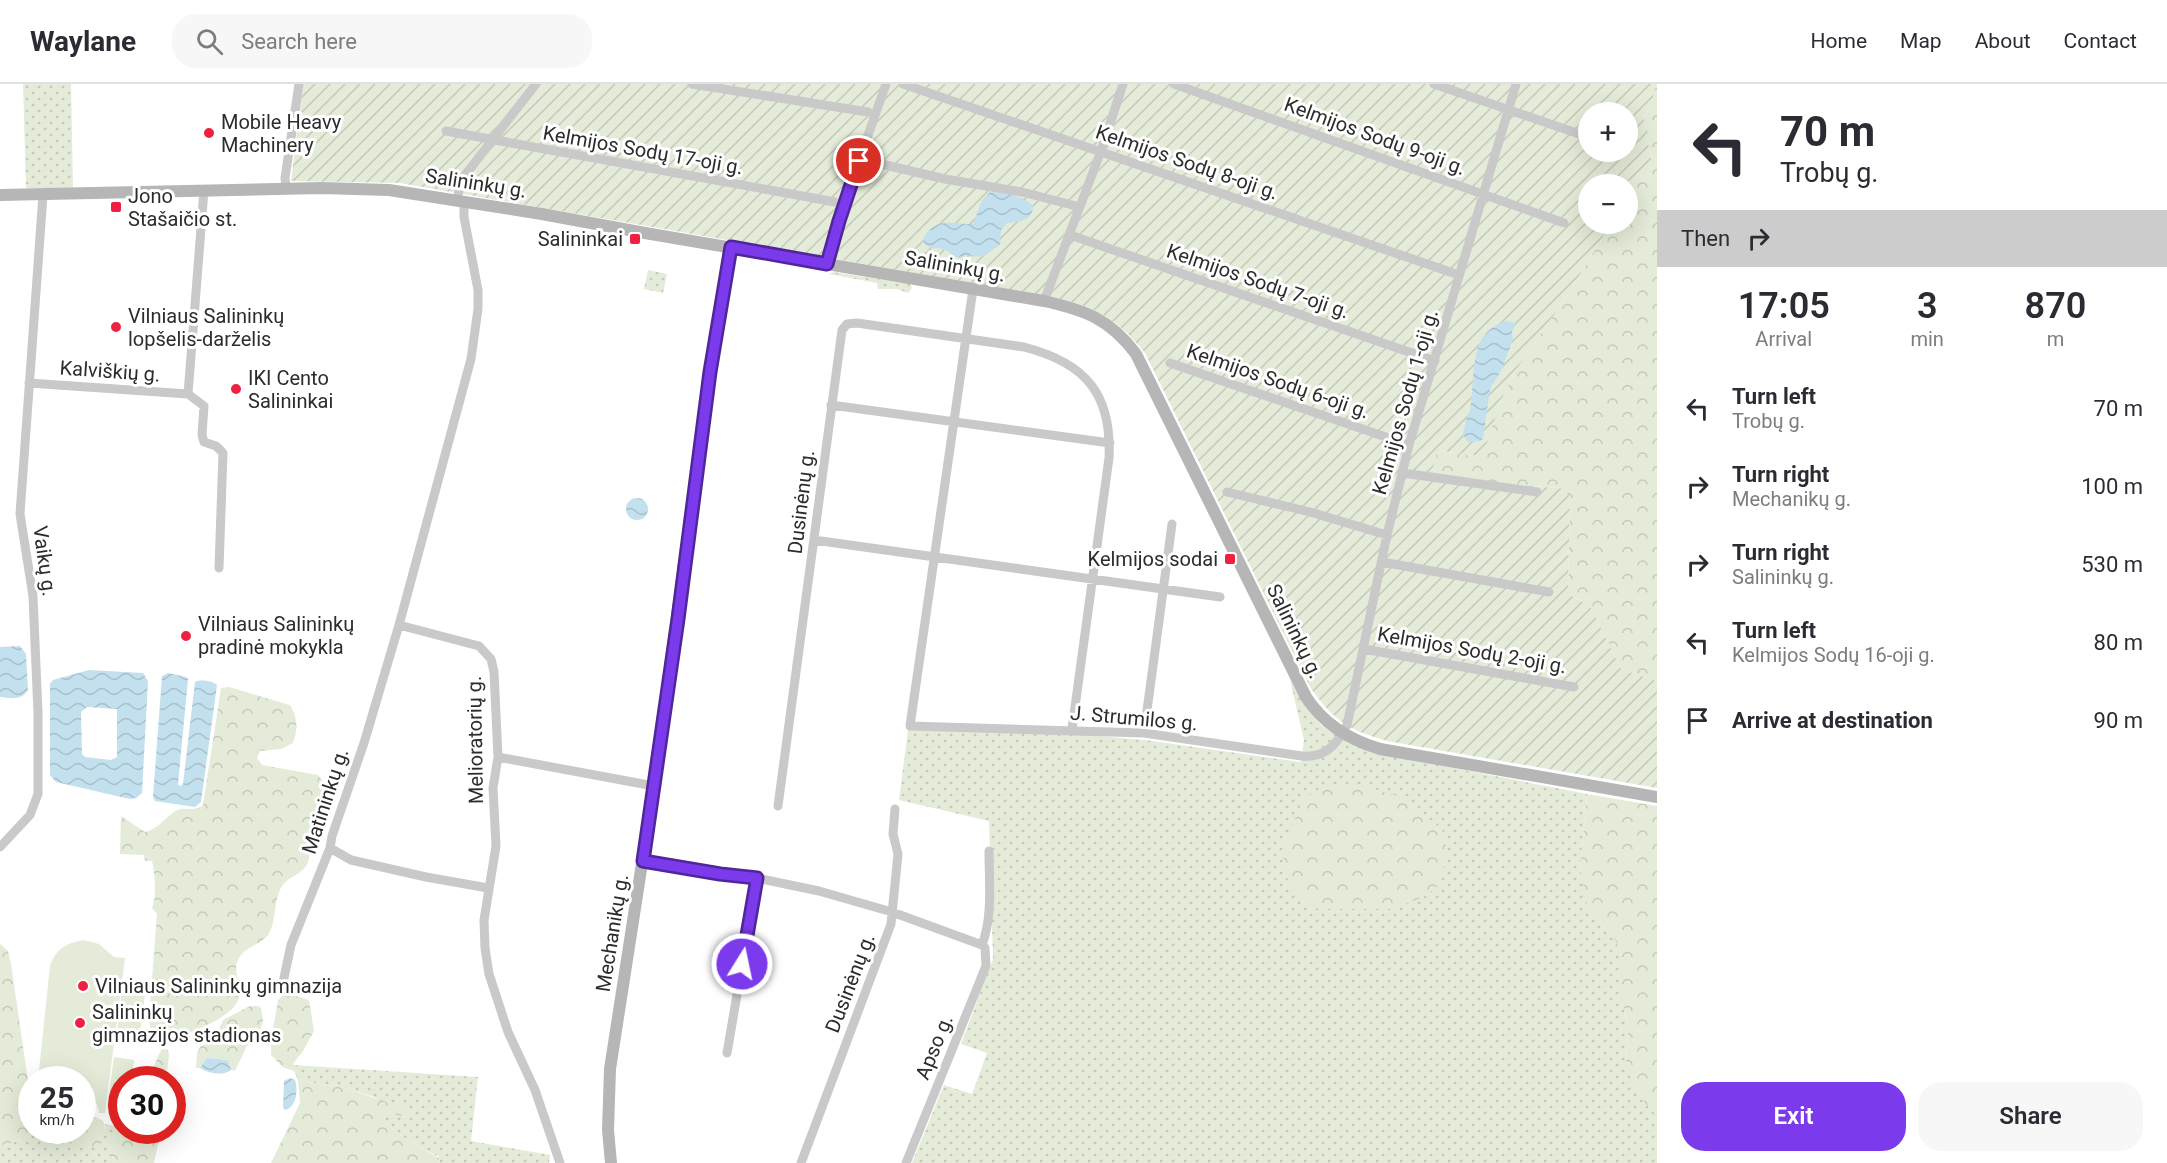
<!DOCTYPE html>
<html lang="en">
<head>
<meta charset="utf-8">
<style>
	body { margin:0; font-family:Roboto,sans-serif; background:#f7f7f7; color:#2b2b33; height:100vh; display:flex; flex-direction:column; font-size:22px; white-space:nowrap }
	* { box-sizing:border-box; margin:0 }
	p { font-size:20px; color:#7c7c81 }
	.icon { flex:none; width:33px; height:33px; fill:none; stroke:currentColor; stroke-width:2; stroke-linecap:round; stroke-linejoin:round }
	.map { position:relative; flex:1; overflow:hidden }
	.side { display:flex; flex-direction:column; background:#fff; width:510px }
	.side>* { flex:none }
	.top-card { background:#fff; color:#2b2b33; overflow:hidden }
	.tools { position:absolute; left:1578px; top:18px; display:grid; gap:12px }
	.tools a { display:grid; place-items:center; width:60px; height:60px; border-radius:50%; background:#fff; box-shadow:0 6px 24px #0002; font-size:30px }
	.speed { position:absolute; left:18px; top:982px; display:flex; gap:12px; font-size:30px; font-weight:700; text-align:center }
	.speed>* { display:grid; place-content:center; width:78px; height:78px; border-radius:50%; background:#fff; box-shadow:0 6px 24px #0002; line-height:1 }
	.speed small { font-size:15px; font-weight:400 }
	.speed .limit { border:9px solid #d22; background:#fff; color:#111 }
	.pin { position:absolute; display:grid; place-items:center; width:51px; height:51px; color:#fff; margin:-26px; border:3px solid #fff; border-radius:50%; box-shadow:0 2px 6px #0007 }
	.me { position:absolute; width:66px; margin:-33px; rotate:10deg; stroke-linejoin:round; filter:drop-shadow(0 0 4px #0008) }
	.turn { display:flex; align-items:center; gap:21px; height:126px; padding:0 24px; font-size:27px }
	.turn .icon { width:78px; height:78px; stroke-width:2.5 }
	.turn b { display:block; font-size:42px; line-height:51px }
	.then { display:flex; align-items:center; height:57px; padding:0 24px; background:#0003; gap:12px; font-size:22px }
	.eta { display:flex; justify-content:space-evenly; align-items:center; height:102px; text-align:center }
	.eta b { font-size:36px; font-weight:600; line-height:42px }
	.action { display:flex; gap:12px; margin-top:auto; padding:12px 24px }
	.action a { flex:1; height:69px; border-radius:24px; background:#7c3aed; color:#fff; font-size:24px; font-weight:600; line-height:69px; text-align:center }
	.action a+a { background:#f7f7f7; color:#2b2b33 }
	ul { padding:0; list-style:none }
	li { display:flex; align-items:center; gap:18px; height:78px; padding:0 24px }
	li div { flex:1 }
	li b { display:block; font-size:22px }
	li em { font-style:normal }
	header { display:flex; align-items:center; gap:36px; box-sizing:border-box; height:84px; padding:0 30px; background:#fff; border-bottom:2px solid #e1e1e2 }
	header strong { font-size:28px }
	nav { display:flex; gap:33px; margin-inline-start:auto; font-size:21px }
	.search { width:420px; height:54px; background:#f7f7f7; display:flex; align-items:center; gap:15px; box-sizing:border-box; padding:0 21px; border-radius:24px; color:#7c7c81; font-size:22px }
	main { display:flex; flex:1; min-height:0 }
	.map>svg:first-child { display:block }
	.grass { fill:url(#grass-dots) }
	.forest { fill:url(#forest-crowns) }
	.garden { fill:url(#garden-furrows); fill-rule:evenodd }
	.pitch { fill:#e4ebd8 }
	.water { fill:url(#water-waves); fill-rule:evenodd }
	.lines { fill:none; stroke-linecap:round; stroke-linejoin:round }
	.minor { stroke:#c9c9c9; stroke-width:9 }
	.secondary { stroke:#b6b6b6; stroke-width:12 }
	.route-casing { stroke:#51269a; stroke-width:15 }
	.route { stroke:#7c3aed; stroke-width:10 }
	.poi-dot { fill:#f12042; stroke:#fff; stroke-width:2 }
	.labels { text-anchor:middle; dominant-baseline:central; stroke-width:6; stroke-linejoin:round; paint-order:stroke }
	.poi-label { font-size:20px; fill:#2c2c2c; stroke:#fff; text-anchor:start }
	.street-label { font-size:20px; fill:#2c2c2c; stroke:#fff }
</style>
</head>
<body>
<header>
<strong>Waylane</strong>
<div class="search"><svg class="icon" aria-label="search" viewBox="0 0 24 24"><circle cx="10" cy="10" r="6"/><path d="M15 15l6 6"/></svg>Search here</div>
<nav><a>Home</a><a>Map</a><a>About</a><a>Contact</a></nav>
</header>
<main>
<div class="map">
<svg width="1657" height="1079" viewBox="0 0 1657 1079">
	<defs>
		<pattern id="grass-dots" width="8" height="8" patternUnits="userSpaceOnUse" patternTransform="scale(1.5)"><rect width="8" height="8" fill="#e4ebd8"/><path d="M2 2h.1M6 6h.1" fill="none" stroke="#c4caba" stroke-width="1.8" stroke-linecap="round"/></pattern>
		<pattern id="forest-crowns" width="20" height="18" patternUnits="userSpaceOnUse" patternTransform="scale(1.5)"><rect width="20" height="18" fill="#e4ebd8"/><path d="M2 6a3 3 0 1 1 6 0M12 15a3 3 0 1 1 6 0" fill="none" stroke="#c4caba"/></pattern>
		<pattern id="garden-furrows" width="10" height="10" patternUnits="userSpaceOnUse" patternTransform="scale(1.5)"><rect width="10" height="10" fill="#e4ebd8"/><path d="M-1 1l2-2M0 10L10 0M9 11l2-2" fill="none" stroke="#c4caba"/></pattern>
		<pattern id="water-waves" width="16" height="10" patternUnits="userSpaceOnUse" patternTransform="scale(1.5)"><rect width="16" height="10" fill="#c2e0ed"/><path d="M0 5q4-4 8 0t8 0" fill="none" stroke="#a7c0cb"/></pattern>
	</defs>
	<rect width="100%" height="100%" fill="#fff"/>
	<path class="grass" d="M23,0h48l2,104h-47z
		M648,186l19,4 -4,19 -19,-4z
		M833,188l77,12 2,4 -4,5 -11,-4h-19l-1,-6 -48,-9z
		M1290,596l17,29 14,16 22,15 49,16 195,38 -7,75 16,52 20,20 6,15v46l6,25 -2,35 23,46 8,7v48h-745l32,-78 28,9 15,-41 -26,-9 32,-85 -4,-138 -90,-21 9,-70 178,5 59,5 156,22 3,-22z
		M293,981l185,12 -7,64 79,14 -1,8h-109l-1,-6c-16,-9 -50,-24 -56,-42l2,-2 22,4 -33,-20 -36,-11 -27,-3 -7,-3z
		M105,1040l16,3 1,4h9l-12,3 -10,11 5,18h-114v-18c13,1 24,-11 37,-10 20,1 39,10 59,11l10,-18z"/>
	<path class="forest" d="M1655,0h2v597l-36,-12 -31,-63 -18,-10 -4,-7 2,-92 -11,-9 -80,-5 -44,-8 -2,-6 3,-15 5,-3 38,5 21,-53 14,-30 51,-74 39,-64 2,-11h22v-40h-27l11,-5 16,2 23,-22 -7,-40 9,-20z
		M229,603l61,18c8,13 8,24 3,38l-12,6 -22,2 -2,7 5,7 56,10c10,11 16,30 7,42 -6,7 -12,10 -14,18 -3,10 1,23 -5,31 -6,9 -18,11 -24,20 -9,15 -5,35 -14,49 -9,11 -26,12 -31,27 -5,14 12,30 -5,47 -14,14 -44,24 -62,32 -15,2 -20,-8 -21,-22l8,-105 -5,-6c5,-11 3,-35 0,-47h-7l-1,-6 -24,-1 1,-38 24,16c14,-3 18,-13 29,-20 9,-7 20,1 29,-7l18,-117z
		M1358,700l40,12 44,33 5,21 -7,34 -16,13 -32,12h-74l-18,-11 -13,-20 -5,-28 21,-51 22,-13z
		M1587,710l70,12v309l-8,-7 -15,-19 -8,-27 2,-35 -6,-25v-46l-6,-15 -20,-20 -9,-16 -7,-36z
		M0,860l8,7 3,13 20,137 1,30h50l1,-15 13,1 7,4c4,8 2,16 -2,23 -20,8 -45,-9 -65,-9 -13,0 -23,11 -36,10z
		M286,909l23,7 5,31 -11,20 -10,13 9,9 2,7 7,3 27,3 70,23 2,5 -3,3 -22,-4 -2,2c6,18 40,33 56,43l1,5h-169l29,-60 -2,-23 -4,-9 -11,-4 -12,-12v-15l7,-40z
		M250,922h8l3,2 2,13 -4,14 -4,5 -8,6 -12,25 -4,-1 -3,-10 -21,-2 -7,10h-4l1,-15 3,-6 15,-9 8,-18z
		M165,965l3,1 1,5 -3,25h-18l13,-30z
		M131,1047h30l-7,32h-40l-5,-18 1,-6 9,-5z"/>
	<path class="garden" d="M303,0h1352l-2,15 -9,20 7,40 -6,17 -17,5 -16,-2 -11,5h-13v40h18l-2,11 -39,64 -51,74 -14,30 -16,49 -5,4 -38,-5 -5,3 -3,15 3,6 43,8 80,5 6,2 5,7 -2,92 4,7 18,10 31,63 36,12v107l-270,-47c-40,-12 -52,-19 -77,-54l-165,-334c-28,-35 -49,-46 -92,-56l-653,-114 -109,-2zM1588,28h40v40h-40z"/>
	<path class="pitch" d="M83,856l16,4 15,13 11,1 -20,155h-6l-2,-9 -14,8 -1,-32h-44l12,-114c7,-18 15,-22 33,-26z
		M122,906l23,3 -6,49 -23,-3z
		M114,973l20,3 -2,20h-10l-1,30 -14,-2z"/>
	<path class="water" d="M990,108c14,0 32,4 43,13 1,15 -14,17 -26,18l-6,7 -1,15c-12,7 -16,15 -32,10 -20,6 -10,0 -25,-6 -4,-1 -10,0 -14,-2 -14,-6 2,-21 10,-23 11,-3 24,0 34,0l9,-24z
		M1508,237l6,2 1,2 -3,6 1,8 -11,30 -12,20 -7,49 -2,3 -13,1 -5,-7c1,-11 7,-21 8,-32 5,-31 -3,-73 37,-82z
		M626 425a11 11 0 1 1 22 0a11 11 0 1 1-22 0Z
		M20,562l6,8 2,36c-7,11 -17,8 -28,7v-50z
		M89,586l54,3 5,8 -6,112 -6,5 -6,1 -74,-17 -6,-7v-91l3,-4zM87,623l30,2v48l-6,3 -26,-3 -3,-3 -1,-42z
		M168,589l18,4 2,2 -10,105 2,2 3,-2 12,-102c6,-3 18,-1 22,3l-16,117 -6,5 -40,-6 -2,-4 9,-121z
		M207,974l21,2 3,10c-8,6 -22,4 -31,-2z
		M290,994l5,2c3,10 2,25 -9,30l-3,-2 1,-27z"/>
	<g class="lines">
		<path class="minor" d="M692,0l176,28
			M903,0l556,191
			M1174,0l390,139
			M1434,0l154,53
			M446,47l389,71
			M859,77l27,-77
			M286,104l-1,-10 14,-94
			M204,106l-16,204 16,12 -2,29 2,7 12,4 7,7 -4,115
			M457,115l5,-20 74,-95
			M464,117v16l14,73v19l-7,50 -72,266 80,21 12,13 3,13 4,85 -5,31 3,58 -12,74 1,28 4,26 19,58 27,58 25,73
			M1070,151l365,126
			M827,180l12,-43 20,-60 18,2 68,16 77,13 58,15
			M973,205l-63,437 234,7 158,23c24,2 34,-11 45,-31l40,-190 22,-90 107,-361
			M1044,217l57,-150 22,-67
			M1170,279l239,82
			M29,299l159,11
			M831,321l279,38
			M1403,389l134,19
			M1227,408l83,20 77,23
			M814,456l406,57
			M1382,478l167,30
			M1364,565l210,38
			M1144,649l28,-209
			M498,673l156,29
			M778,722l64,-476 5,-6 10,-1 167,24c62,16 88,47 85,111l-37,271
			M0,763l30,-32 8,-21v-81l-5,-117 -13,-82 23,-319
			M330,764l21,12 75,17 62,11
			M643,777l77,14 37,3 62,13 73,21 90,33 3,3 1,18 -80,197
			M982,861c11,-29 7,-63 7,-94
			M282,903l9,-42 39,-97 2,-12 32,-93 35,-118
			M727,969l30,-175
			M801,1079l90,-239 7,-70 -5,-20 2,-25"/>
		<path class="secondary" d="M0,111l322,-7 67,2 153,24 103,19 399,68c41,9 66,18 92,53l170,343c18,28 44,43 74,52l277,48
			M611,1079l-3,-33 2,-61 44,-283 56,-414 21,-125"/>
	</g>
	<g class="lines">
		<g class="route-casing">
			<path id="route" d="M742,880l15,-86 -37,-4 -77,-13 35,-242 32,-247 21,-125 96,17 12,-43 20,-60"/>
		</g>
		<use href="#route" class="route"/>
	</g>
	<g class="poi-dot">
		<circle cx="209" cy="49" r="6"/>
		<rect x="110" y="117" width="12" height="12" rx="3"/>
		<rect x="629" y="149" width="12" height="12" rx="3"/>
		<circle cx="116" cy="243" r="6"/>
		<circle cx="236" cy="305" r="6"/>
		<rect x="1224" y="469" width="12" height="12" rx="3"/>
		<circle cx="186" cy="552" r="6"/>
		<circle cx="83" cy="902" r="6"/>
		<circle cx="80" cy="939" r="6"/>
	</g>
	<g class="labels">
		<g class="poi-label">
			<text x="221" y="38">Mobile Heavy<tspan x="221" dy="23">Machinery</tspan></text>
			<text x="128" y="112">Jono<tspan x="128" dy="23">Stašaičio st.</tspan></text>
			<text x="623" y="155" text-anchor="end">Salininkai</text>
			<text x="128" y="232">Vilniaus Salininkų<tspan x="128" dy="23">lopšelis-darželis</tspan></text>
			<text x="248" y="294">IKI Cento<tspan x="248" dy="23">Salininkai</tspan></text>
			<text x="1218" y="475" text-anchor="end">Kelmijos sodai</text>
			<text x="198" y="540">Vilniaus Salininkų<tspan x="198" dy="23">pradinė mokykla</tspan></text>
			<text x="95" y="902">Vilniaus Salininkų gimnazija</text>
			<text x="92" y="928">Salininkų<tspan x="92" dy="23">gimnazijos stadionas</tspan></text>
		</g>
		<g class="street-label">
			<text transform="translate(1375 52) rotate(20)">Kelmijos Sodų 9-oji g.</text>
			<text transform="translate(643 66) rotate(10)">Kelmijos Sodų 17-oji g.</text>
			<text transform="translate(1187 78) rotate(19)">Kelmijos Sodų 8-oji g.</text>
			<text transform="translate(476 99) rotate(9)">Salininkų g.</text>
			<text transform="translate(955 182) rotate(10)">Salininkų g.</text>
			<text transform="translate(1258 197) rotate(19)">Kelmijos Sodų 7-oji g.</text>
			<text transform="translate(110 287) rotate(4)">Kalviškių g.</text>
			<text transform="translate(1278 297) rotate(19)">Kelmijos Sodų 6-oji g.</text>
			<text transform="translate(1405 318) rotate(-74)">Kelmijos Sodų 1-oji g.</text>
			<text transform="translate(801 418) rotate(-83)">Dusinėnų g.</text>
			<text transform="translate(45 477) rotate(82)">Vaikų g.</text>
			<text transform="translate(1295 547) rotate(64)">Salininkų g.</text>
			<text transform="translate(1472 566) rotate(10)">Kelmijos Sodų 2-oji g.</text>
			<text transform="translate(1134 634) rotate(5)">J. Strumilos g.</text>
			<text transform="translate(475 656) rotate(-91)">Melioratorių g.</text>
			<text transform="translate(325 717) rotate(-72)">Matininkų g.</text>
			<text transform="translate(612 849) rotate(-81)">Mechanikų g.</text>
			<text transform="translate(850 899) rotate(-69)">Dusinėnų g.</text>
			<text transform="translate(934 963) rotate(-68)">Apso g.</text>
		</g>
	</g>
</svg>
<div class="tools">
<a>+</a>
<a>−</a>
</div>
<div class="speed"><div>25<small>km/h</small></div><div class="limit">30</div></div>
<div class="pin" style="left:859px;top:77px;background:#d93025"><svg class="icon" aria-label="arrive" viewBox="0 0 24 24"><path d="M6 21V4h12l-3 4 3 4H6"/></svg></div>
<svg class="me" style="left:742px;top:880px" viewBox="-20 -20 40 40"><circle r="17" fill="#7c3aed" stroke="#fff" stroke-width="3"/><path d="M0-11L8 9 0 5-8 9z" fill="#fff"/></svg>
</div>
<section class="side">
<div class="top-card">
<div class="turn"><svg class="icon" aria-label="left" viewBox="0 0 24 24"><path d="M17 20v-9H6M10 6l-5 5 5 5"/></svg><div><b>70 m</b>Trobų g.</div></div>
<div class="then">Then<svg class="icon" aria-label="right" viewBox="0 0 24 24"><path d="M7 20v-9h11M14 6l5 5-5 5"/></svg></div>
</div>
<div class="eta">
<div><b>17:05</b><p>Arrival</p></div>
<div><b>3</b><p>min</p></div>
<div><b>870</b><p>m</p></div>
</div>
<ul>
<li><svg class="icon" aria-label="left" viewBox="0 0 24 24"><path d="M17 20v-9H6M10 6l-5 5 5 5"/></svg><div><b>Turn left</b><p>Trobų g.</p></div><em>70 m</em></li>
<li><svg class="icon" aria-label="right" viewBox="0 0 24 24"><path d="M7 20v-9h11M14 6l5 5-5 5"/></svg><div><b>Turn right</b><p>Mechanikų g.</p></div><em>100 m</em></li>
<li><svg class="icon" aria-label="right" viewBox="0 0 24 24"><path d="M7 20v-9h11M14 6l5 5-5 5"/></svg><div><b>Turn right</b><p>Salininkų g.</p></div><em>530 m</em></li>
<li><svg class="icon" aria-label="left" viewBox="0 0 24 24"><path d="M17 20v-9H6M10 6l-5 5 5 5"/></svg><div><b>Turn left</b><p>Kelmijos Sodų 16-oji g.</p></div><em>80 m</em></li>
<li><svg class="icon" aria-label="arrive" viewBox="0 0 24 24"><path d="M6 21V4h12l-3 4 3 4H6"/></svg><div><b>Arrive at destination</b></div><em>90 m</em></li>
</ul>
<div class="action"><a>Exit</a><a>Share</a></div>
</section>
</main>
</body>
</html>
